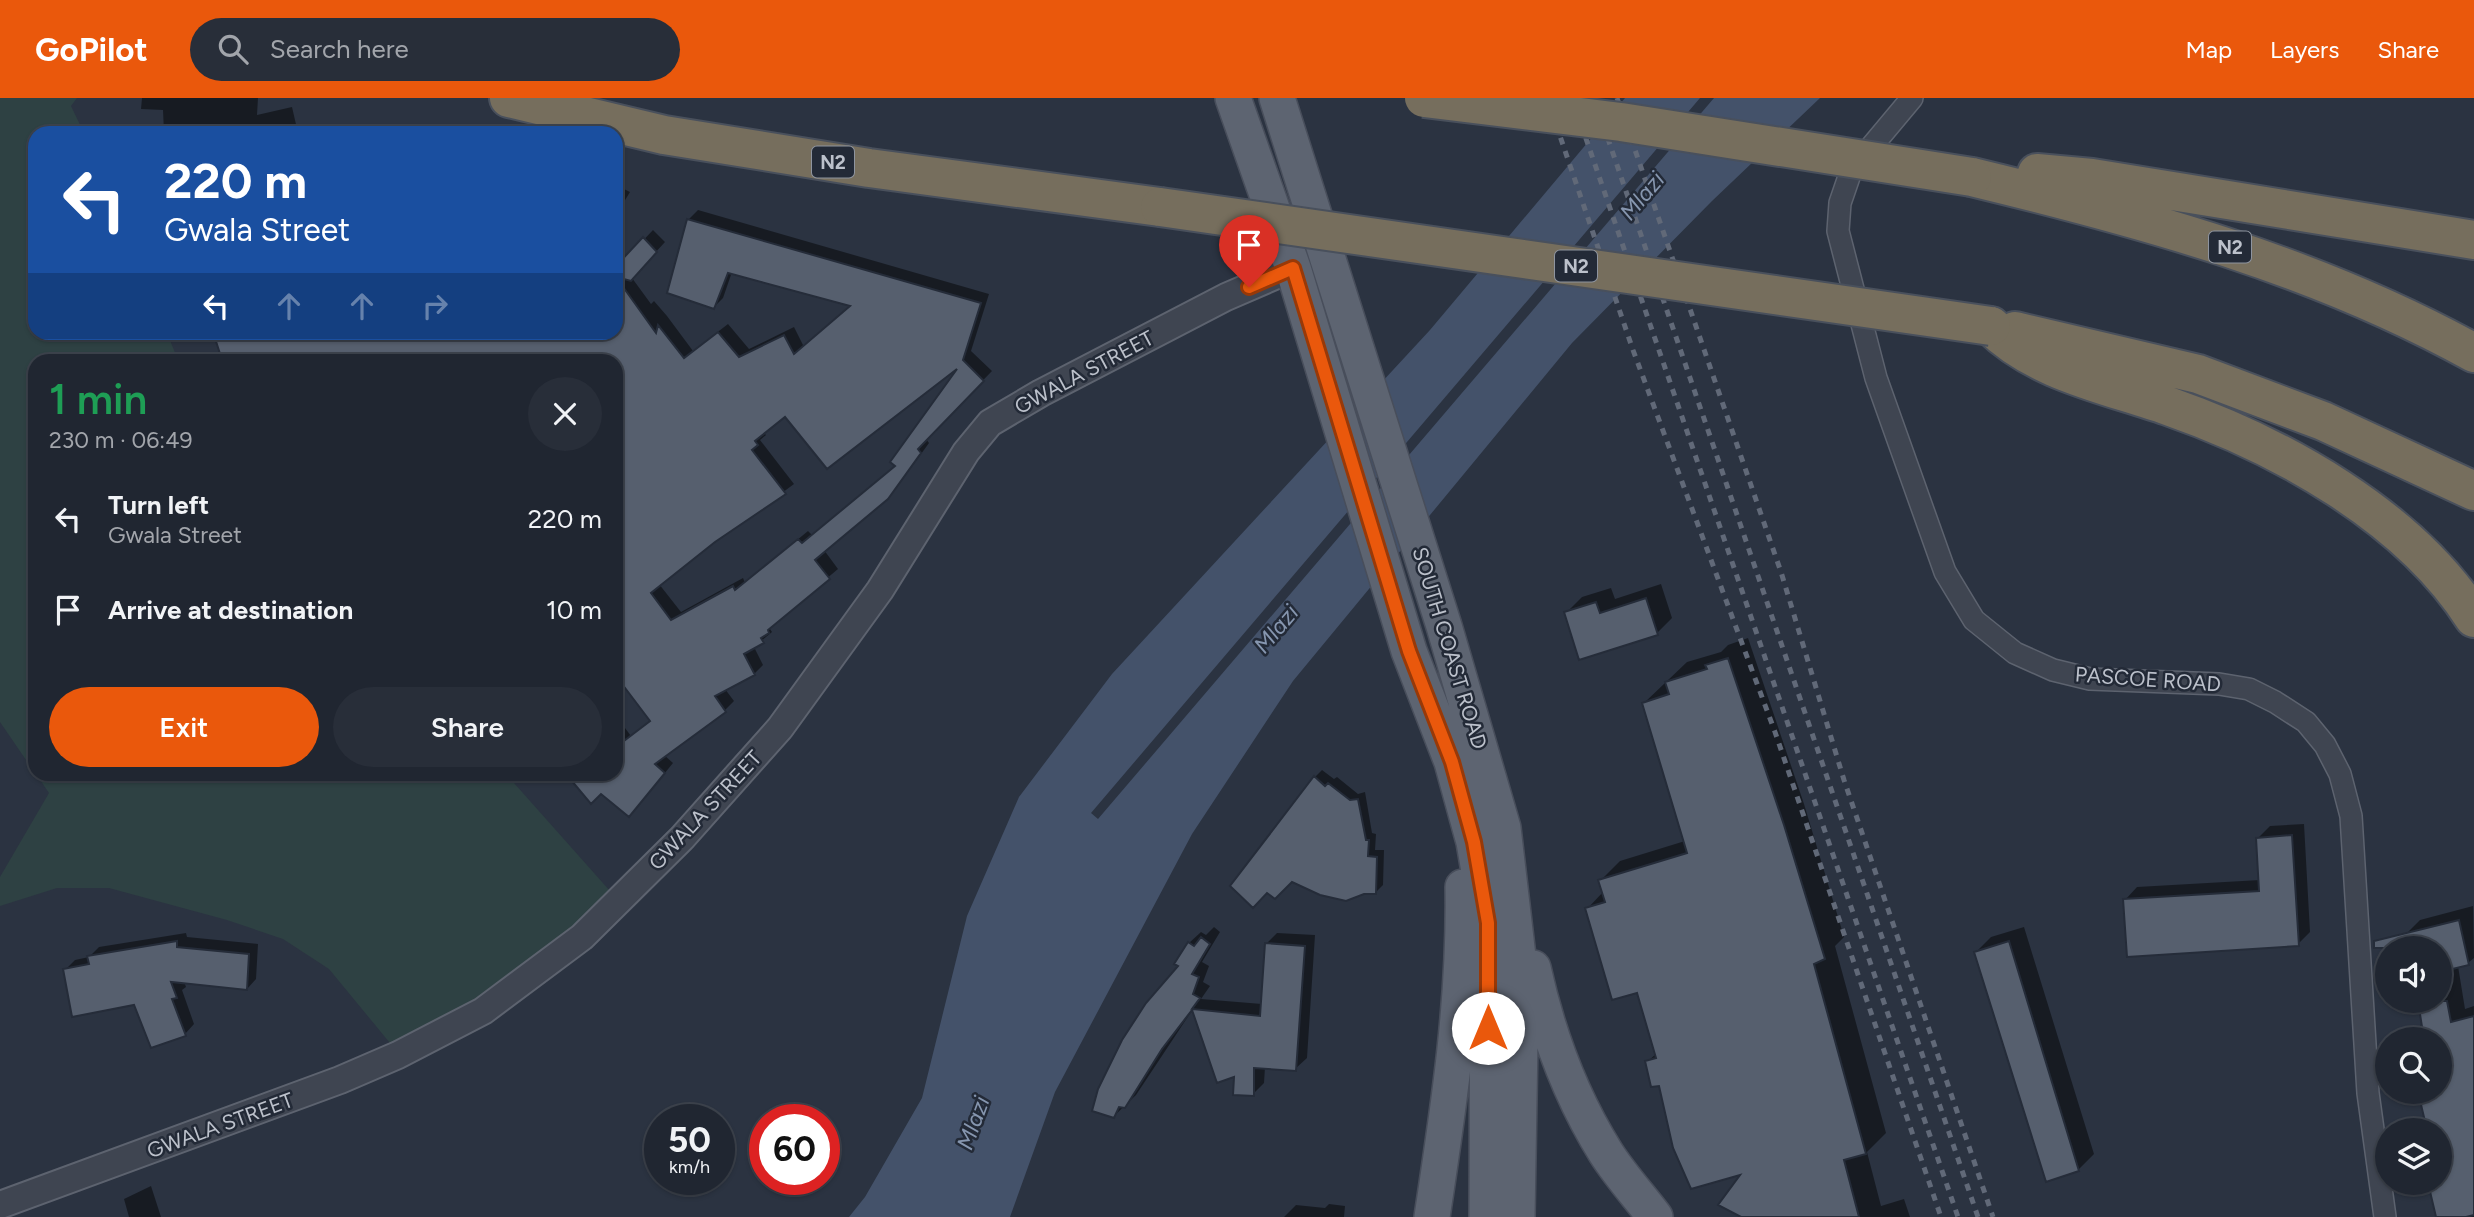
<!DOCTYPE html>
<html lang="en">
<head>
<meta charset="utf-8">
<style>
	body { margin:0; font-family:Figtree,sans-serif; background:#282e39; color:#f1f3f6; height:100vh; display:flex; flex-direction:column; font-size:26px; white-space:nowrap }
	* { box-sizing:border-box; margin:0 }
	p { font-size:23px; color:#a2a5ab }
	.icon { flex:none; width:38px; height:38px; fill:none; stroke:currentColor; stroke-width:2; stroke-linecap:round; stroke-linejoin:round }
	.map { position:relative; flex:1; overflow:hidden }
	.sheet { position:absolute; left:28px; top:256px; width:595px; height:427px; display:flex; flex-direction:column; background:#202631; border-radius:21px; box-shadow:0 2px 5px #0004,0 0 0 2px #3d434d }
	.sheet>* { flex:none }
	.guide { position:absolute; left:28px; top:28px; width:595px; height:214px; border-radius:21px; box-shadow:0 2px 5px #0004,0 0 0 2px #3d434d; background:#1a4fa0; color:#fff; overflow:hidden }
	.buttons { position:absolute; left:2375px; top:838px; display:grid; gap:14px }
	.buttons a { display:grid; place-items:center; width:77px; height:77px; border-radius:50%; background:#202631; box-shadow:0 2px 5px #0004,0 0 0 2px #3d434d; font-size:35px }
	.speed { position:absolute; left:644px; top:1006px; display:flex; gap:14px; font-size:35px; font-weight:700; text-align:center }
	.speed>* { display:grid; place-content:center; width:91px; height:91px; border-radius:50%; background:#202631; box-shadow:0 2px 5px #0004,0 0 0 2px #3d434d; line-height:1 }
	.speed small { font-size:18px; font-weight:400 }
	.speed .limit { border:10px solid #d22; background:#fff; color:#111 }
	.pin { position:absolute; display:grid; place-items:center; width:60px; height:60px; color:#fff; margin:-72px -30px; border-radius:50% 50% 50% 0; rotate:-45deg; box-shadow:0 0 7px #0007 }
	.pin .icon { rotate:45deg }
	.me { position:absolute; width:77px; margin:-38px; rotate:0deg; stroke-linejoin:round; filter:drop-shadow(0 0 5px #0008) }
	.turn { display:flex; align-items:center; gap:24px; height:147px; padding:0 21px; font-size:32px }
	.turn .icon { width:91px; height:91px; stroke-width:2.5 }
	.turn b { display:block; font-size:49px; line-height:60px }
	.lanes { display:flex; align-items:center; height:66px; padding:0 21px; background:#0003; justify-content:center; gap:35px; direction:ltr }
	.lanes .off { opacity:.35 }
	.round { display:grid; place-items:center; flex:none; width:74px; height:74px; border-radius:37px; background:#282e39 }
	.head { display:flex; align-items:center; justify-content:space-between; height:119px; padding:0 21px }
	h1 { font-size:42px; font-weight:600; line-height:52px; color:#1e9e55 }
	.action { display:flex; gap:14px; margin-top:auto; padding:14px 21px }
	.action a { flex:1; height:80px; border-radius:42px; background:#ea580c; color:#fff; font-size:28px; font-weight:600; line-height:80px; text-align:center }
	.action a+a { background:#282e39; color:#f1f3f6 }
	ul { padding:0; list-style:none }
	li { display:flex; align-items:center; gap:21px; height:91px; padding:0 21px }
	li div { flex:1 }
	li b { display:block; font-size:26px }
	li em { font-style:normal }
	header { display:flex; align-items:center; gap:42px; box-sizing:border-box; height:98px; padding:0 35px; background:#ea580c; color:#fff }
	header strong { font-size:33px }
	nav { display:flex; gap:38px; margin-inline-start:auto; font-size:24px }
	.search { width:490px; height:63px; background:#282e39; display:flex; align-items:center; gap:18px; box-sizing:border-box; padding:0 24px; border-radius:38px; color:#a2a5ab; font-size:26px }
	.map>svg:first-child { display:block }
	.green { fill:#2e4143 }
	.water { fill:#44526a }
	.shadow { fill:#0007; fill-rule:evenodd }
	.building { fill:#565f6e; stroke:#252c39; stroke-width:2; fill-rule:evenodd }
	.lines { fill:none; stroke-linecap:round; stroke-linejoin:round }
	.minor-casing { stroke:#5d636f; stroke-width:24 }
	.tertiary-casing { stroke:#5d636f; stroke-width:30 }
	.primary-casing { stroke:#484e5b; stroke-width:38 }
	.motorway-casing { stroke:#49505c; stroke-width:42 }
	.minor { stroke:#3f4551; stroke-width:21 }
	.tertiary { stroke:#3f4551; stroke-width:26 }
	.primary { stroke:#5d6471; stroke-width:35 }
	.motorway { stroke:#766e5d; stroke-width:38 }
	.rail { stroke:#616978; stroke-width:5; stroke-dasharray:7 7; stroke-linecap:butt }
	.motorway-bridge-casing { stroke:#49505c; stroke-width:42; stroke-linecap:butt }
	.motorway-bridge { stroke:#766e5d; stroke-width:38 }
	.route-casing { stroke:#983908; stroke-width:18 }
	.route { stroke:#ea580c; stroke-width:12 }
	.labels { text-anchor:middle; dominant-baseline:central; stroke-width:5; stroke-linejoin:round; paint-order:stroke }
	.shield { fill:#232a37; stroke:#8e949f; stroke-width:2 }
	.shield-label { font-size:19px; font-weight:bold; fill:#bcc1cb }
	.street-label { font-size:21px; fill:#bcc1cb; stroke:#232a37 }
	.water-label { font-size:23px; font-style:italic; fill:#8696af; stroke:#232a37 }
</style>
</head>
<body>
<header>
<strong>GoPilot</strong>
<div class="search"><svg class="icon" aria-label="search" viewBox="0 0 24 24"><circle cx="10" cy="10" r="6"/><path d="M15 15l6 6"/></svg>Search here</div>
<nav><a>Map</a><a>Layers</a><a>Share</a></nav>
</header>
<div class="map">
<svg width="2474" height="1119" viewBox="0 0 2474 1119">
	<rect width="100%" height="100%" fill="#2b3341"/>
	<path class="green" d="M0,0h77l-6,8 13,27h-49v199l132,1 11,27h-143v413l-35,-51z
		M36,676h470l112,126 -38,36 -181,118 -70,-85 -46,-30 -56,-19 -118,-32h-52l-57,18v-29l49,-84z"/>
	<path class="water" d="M1625,0h75l-609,715 7,6 616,-721h106l-108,103 -140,142 -279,338 -101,153 -137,258 -45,125h-161l16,-20 57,-99 45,-182 52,-119 93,-123 318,-344z"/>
	<path class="shadow" d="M142,0h116l-1,17 35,-8 6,26h-134l-1,-23 -22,-1z
		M616,87l14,7 -14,23z
		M698,112l291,84 -18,57 21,20 -66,68 3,4 -32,44 -73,63 14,19 -62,52 -6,8 2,3 -18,15 9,18 -9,9 -29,15 9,12 -9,9 -61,45 9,8 -35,43 -43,-25 -8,-7h29v-43l3,2 6,-5 6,8 20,-16 -35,-53v-307h-393l-8,-28h401v-63l37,-39 12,12 -33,36 19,26 3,-3 13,15 26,35 35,-27 21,25 45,-22 10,20 48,-42 -120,-33 -9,26 -9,9 -26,-87zM963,264l-66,103 -85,70 -4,-4 -63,52 -2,-5 -62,34 -22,-28 135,-100 -34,-44 6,-5 -3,-3 22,-17z
		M1661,486l11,34 -15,15 -91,-20 16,-16 29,-9 4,11z
		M1748,540l56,166 40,133 -9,9 51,187 -19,19 14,54 23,-7 6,18h-167l1,-45 -83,-88 -14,-22 10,-9 -19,-63 -51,-81 16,-17 -3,-11 20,-20 65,-20 -41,-138 43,-41 34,-10 7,-7z
		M1322,672l12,9 3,-2 21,17 7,-2 7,41 4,1 -1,16h9l-1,35 -8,8 -60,-116z
		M2304,726l6,108 -12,12 -173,-44 12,-13 123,-7 -2,-42 12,-12z
		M2473,808l1,52 -6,5 -10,3 7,43 9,-3v211h-36l-8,-34h10v-53h-17l5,-5 -8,-33h20v-52h-25l-2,-7 10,-10 -4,-22h21v-53h-31l-3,-14 14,-14z
		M1214,829l6,5 -18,30 7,4 -6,16 7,4 -9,13 61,5 4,-60 11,-11 38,2 -8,123 -12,11 -30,-2 -1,16 -11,11 -17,-20 -18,7 -25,-72 -57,86 -22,21 75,-173 12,-11 5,3z
		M2024,829l70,227 -15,15 -32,10 -71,-227 15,-15z
		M186,835l1,4 71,7 -2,35 -9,10 -63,-8 2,6 -4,3 12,34 -9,10 -50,-31 -70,-33 10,-10 14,-3 10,-10z
		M151,1088l10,31h-32l-5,-18z
		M1329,1106l16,2 -1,11h-60l12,-12 29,3z"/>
	<path class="building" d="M687,121l294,84 -18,57 21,21 -66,68 3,4 -33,46 -73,61 15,19 -62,51 1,3 -8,5 3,5 -20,11 11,21 -40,21 11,16 -71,52 10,9 -36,44 -28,-23 -10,10 -25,-30h50v-27l34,-26 -34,-45v-316h-394l-9,-28h403v-55l40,56 2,-8 26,33 34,-26 21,25 45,-22 10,19 56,-48 -122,-33 -14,36 -47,-16zM957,271l-67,93 5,4 -93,77 -4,-4 -63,51 -2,-4 -62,34 -20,-27 64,-51 71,-48 -34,-44 6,-5 -3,-4 30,-24 42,52z
		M643,139l14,15 -26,29 -15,-4v-11z
		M1646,500l12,37 -79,25 -15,-48 32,-10 4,11z
		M1728,560l56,167 41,134 -11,5 52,190 -22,6 15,57h-118l-23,-12 22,-30 -49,14 -18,-41 -14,-62 -8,1 -6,-26 11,-3 -19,-65 -25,7 -27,-92 20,-6 -7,-22 89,-27 -45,-150 27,-9 -4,-12 42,-13 -2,-4z
		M1314,678l11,10 3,-3 22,17 8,-1 8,41h3l-1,16 9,1 -1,37h-12l-18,7 -26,-6 -28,-13 -17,17 -8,-6 -14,15 -23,-22z
		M2292,737l7,111 -172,11 -4,-58 136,-8 -3,-53z
		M2459,822l10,45 -29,7v-24h-66v-7z
		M1201,839l9,7 -18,30 7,3 -6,17 7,4 -8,11 68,7 5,-73 40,3 -9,125 -42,-3v28l-21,-1 1,-18 -17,6 -25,-73 -30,39 -37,59 -6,-1 -5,11 -22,-7 6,-22 24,-49 24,-37 32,-37 -4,-2 14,-22 6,4z
		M177,843v6l72,7 -2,36 -76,-8 6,16 -5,1 14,37 -35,12 -17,-43 -62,12 -9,-48 26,-5 -2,-8z
		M2009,843l70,230 -33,11 -72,-230z
		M2418,903h29l4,21 23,-6v199l-8,2h-30l-8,-34h12v-53h-13l-9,-38h22v-52h-16z"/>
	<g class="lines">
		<g class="minor-casing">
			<path id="minor" d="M1912,0l-61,73 -11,32 -2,28 38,147 69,194 29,48 41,33 38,17 37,9 129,5 30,5 26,13 31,20 19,23 15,29 11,42 17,277 17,124"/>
		</g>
		<g class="tertiary-casing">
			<path id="tertiary" d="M0,1107l340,-125 58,-25 85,-44 99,-74 100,-99 98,-110 100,-138 86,-138 24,-29 51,-30 185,-96 67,-29"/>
		</g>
		<g class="primary-casing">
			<path id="primary" d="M1233,0l60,170 116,383 43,111 22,80 14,82 -1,293
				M1277,0l167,528 59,202 18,154 -4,235
				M1533,870c14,64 38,129 73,185 14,22 33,43 49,64
				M1432,1119c17,-112 33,-217 31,-330"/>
		</g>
		<g class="motorway-casing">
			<path id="motorway" d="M509,0l155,37 205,33 291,39
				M2037,75l55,5 382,62
				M1972,79c173,42 345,89 502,176
				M1991,228c46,46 117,59 177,80 112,39 241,110 306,212
				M2015,233l183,43 125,47 151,70"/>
		</g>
		<use href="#minor" class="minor"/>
		<use href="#tertiary" class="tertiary"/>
		<use href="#primary" class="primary"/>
		<use href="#motorway" class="motorway"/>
		<path class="rail" d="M1547,0l86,252 142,382 166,485
			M1572,0l386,1119
			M1594,0l384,1119
			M1617,0l164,474 63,208 149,437"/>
		<g class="motorway-bridge-casing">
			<path id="motorway-bridge" d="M1424,0l197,24 351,55
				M1160,109l831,119"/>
		</g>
		<use href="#motorway-bridge" class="motorway-bridge"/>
	</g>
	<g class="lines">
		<g class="route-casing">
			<path id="route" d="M1249,189l44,-19 116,383 43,111 22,80 14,81v105"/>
		</g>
		<use href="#route" class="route"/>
	</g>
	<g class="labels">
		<g class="shield">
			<rect x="812" y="48.5" width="42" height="31" rx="5"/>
			<rect x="2209" y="133.5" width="42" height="31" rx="5"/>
			<rect x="1555" y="152.5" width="42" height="31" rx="5"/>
		</g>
		<g class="shield-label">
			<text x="833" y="64">N2</text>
			<text x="2230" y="149">N2</text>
			<text x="1576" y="168">N2</text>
		</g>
		<g class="street-label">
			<text transform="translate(1084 274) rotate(-28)">GWALA STREET</text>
			<text transform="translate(1450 550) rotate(73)">SOUTH COAST ROAD</text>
			<text transform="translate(2148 581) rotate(4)">PASCOE ROAD</text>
			<text transform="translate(705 712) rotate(-47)">GWALA STREET</text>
			<text transform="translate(220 1027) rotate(-20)">GWALA STREET</text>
		</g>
		<g class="water-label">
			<text transform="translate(1642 98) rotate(-50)">Mlazi</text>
			<text transform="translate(1276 531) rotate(-50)">Mlazi</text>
			<text transform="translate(973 1025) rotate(-70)">Mlazi</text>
		</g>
	</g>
</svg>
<div class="buttons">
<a><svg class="icon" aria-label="sound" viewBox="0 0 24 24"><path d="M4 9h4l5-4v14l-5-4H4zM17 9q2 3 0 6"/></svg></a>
<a><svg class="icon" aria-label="search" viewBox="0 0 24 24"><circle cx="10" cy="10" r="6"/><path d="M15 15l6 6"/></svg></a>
<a><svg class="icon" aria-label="layers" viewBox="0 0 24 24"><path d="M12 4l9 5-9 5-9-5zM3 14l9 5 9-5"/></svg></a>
</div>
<div class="speed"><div>50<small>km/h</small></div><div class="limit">60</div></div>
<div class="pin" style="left:1249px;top:189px;background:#d93025"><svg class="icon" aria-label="arrive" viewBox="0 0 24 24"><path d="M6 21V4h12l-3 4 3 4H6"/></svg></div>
<svg class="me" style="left:1488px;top:930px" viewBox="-20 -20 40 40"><circle r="19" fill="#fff"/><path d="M0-13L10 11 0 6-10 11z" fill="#ea580c"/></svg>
<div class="guide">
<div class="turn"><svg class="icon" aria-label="left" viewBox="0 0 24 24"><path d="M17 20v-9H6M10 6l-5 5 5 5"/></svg><div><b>220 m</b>Gwala Street</div></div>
<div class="lanes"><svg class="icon" aria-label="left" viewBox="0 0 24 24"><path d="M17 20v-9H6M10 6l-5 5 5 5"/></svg><svg class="icon off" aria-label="ahead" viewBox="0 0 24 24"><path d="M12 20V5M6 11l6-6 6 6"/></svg><svg class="icon off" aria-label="ahead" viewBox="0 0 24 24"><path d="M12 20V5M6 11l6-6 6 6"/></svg><svg class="icon off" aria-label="right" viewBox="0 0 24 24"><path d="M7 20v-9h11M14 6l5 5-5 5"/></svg></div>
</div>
<section class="sheet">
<div class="head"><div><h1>1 min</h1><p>230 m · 06:49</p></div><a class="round"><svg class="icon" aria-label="close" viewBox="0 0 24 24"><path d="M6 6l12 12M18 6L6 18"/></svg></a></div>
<ul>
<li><svg class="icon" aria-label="left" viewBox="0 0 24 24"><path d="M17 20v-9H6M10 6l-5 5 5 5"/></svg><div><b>Turn left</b><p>Gwala Street</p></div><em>220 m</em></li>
<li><svg class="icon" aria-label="arrive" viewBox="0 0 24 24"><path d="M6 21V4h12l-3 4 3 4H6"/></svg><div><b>Arrive at destination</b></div><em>10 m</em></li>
</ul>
<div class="action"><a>Exit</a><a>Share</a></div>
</section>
</div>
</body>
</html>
